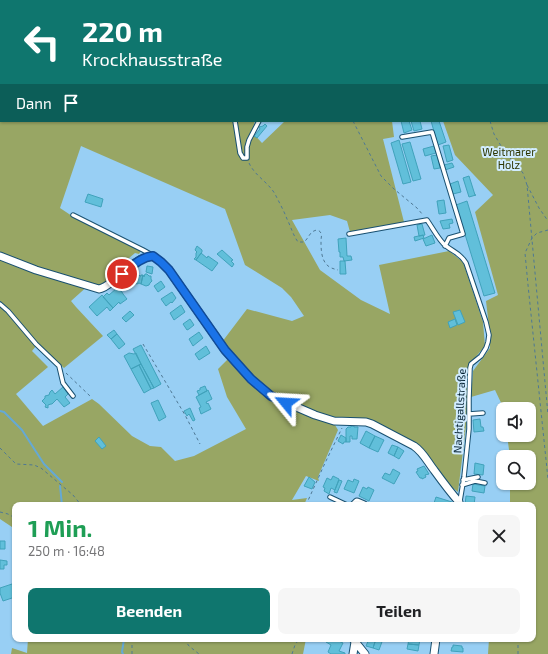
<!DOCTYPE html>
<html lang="de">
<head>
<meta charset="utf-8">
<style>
	body { margin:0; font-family:"Exo 2",sans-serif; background:#f6f6f6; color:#202124; height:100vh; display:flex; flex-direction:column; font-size:15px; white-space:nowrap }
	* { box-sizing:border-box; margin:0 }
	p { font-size:13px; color:#757577 }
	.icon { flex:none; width:22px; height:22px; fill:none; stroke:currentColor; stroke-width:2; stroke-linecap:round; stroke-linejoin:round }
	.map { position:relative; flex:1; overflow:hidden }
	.panel { position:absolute; left:12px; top:502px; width:524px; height:140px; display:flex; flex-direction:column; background:#fff; border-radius:8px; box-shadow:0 1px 3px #0004 }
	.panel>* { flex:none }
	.hud { position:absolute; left:0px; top:0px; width:548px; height:122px; box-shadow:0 1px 3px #0004; background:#0f766e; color:#fff; overflow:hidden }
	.buttons { position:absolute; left:496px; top:402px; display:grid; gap:8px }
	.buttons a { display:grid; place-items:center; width:40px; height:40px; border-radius:8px; background:#fff; box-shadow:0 1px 3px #0004; font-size:20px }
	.pin { position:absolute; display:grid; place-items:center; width:34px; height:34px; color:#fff; margin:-17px; border:2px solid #fff; border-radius:50%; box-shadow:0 1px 4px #0007 }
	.me { position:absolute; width:44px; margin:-22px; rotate:297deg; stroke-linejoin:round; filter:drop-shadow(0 0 3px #0008) }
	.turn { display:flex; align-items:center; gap:14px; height:84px; padding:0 16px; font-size:18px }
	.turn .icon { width:52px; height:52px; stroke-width:2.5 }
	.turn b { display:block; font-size:28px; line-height:34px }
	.then { display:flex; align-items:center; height:38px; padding:0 16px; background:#0003; gap:8px; font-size:15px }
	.round { display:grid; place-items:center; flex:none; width:42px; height:42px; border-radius:8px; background:#f6f6f6 }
	.summary { display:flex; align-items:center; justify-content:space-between; height:68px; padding:0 16px }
	h1 { font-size:24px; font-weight:700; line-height:30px; color:#1e9e55 }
	.primary-button { display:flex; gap:8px; margin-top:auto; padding:8px 16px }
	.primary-button a { flex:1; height:46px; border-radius:8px; background:#0f766e; color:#fff; font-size:16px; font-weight:700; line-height:46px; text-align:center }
	.primary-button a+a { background:#f6f6f6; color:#202124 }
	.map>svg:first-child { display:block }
	.green { fill:#98a664 }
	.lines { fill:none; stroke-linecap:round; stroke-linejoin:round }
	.stream { stroke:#65a9d5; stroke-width:2 }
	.building { fill:#61bfda; stroke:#40a2bb }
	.lane-casing { stroke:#195070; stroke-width:5.5 }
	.street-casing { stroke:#195070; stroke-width:9 }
	.path { stroke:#4e7894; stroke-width:1; stroke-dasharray:3 3; stroke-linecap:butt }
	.lane { stroke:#fff; stroke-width:3.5 }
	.street { stroke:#fff; stroke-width:7 }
	.route-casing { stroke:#114b97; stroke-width:10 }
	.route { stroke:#1a73e8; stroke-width:7 }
	.labels { text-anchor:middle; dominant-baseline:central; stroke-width:4; stroke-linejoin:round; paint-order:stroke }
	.park-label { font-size:11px; fill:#2e3600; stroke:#d1ecff }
	.street-label { font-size:11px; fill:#021f30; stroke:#d1ecff }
</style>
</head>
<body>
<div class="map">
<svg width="548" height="654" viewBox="0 0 548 654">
	<rect width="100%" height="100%" fill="#98cff4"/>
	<path class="green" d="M0,0h72l1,1h-72v120h254l-3,11 10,11 23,-22h107l2,16 -11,2 21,83 -42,9 -12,1 -3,-11 -17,-6 -38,5 28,50 41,30 29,14 -11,-49 70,-14 14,11 20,60 2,24 -17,20 -1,52 -9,74 -10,-8 -25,-35 -41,-23 -39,-7 -27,-7 -46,-20 -23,-21 -25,-29 25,-33 45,12 12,-5 -13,-19 -9,-9 -37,-23 -20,-56 -144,-63 -21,62 15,10 66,33 -2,3 -4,-1 -26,22 3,4 -9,7 -13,-2 -19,17 5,6 27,29 -39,32 -28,-25 -25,-32 -11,-10z
		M248,0h300v654h-60l1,-15h44v-134h-23v-22h19v-26h-19l-3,-22h22v-26h-25l-9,-19 -24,7 2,-26 17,-23v-13l-4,-34 12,-6 -23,-83 18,-17 -38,-40 -12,-34h104v-120h-299z
		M0,305l36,41 -4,5 16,16 -32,27 27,32 49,-27 7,5 33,32 18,10 11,1 14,14 19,-5 52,-27 -19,-32 -9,-28 11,-11 12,15 29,26 42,18 23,8 3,5 -20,47 1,4 -13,-5 -14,24 15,-2 -3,7h-289v24l-15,-10z
		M28,639h278l-3,15h-292l1,-6 15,5z"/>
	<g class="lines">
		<path class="stream" d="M3,1h1
			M135,1l1,-1
			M0,411l4,1 18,18 22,34 18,18
			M60,486l2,19
			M123,654l-1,-2 2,-13"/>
	</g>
	<path class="building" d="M401,121h8l3,9 -8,3z
		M411,121h9l2,8 -8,2z
		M431,121h8l7,21 -8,3z
		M265,124l2,2 -10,12 -3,-2 6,-7 -1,-2 4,-1z
		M399,140l12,42 -8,2 -12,-41z
		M410,142l11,37 -8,2 -11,-37z
		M449,145l4,15 -6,2 -4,-16z
		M434,146l2,7 -11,3 -2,-7z
		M437,155l3,13 -6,1 -3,-13z
		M452,163l2,4 -9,3 -1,-5z
		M469,176l6,19h1l-7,2 -6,-19z
		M458,181l3,11 -8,2 -3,-10z
		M88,194l15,5 -2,8 -16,-5z
		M444,200l2,13 -7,1 -2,-13z
		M467,201l28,92 -11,3 -28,-91z
		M452,219l1,4 -4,1 1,4 -7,1 -3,-8z
		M422,224l3,11 -6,1 -2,-11z
		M423,235l1,3 -9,3 -1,-4z
		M432,235l3,8 -9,3 -3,-7z
		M346,238l1,18h4l1,4 -8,1 -1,-4h-3v-5h-1l-1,-13z
		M197,246l5,4v2l-6,8 -2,-1 2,-2v-4l1,-1 -2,-2z
		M222,250l11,10 -2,1 3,3 -2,3 -15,-13z
		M201,253l6,5 1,-2 10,7 -6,8 -16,-11z
		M340,261h5l1,13h-6z
		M147,266l6,1 -1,7 -6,-2z
		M134,273l4,1 2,2h1v-1h2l-2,9 -2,-1 -2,1 -5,-2 1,-2 -2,-2 3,-2z
		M145,274h2l2,2h2v3l1,2 -2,2 -1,2 -3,1 -5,-2 2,-9 1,2z
		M161,281l4,6 -7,5 -4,-6z
		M117,288l5,4 1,2 4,5 -7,5 -1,-2 -6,6 -10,-11 4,-4 2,2z
		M172,292l4,6 -4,5 -1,-1 -5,4 -5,-7z
		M102,295l11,13 -3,3 -3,-4 -10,9 -8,-9z
		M181,305l4,7 -11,8 -4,-7z
		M460,310l5,12 -7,3 -5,-13z
		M130,311l4,4 -8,7 -4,-4z
		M190,319l4,6 -5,4 -2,1 -4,-6z
		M455,319l2,6 -7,3 -2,-6z
		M114,330l3,4 -6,5 -4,-4z
		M199,332l4,6 -10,8 -4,-7z
		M117,334l8,10 -6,5 -8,-10z
		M141,345l20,39 -7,4 -21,-39z
		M206,346l4,7 -11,7 -4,-6z
		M129,353l5,1 2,-1 5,11 -10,5 -7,-13z
		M141,364l13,24 -3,1 -12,-24z
		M139,365l12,24 -7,4 -13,-24z
		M205,386l2,5 -8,4 -2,-4 3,-1v-2z
		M63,387l5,7 -3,3 5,6 -6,4 -7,-8 -5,5h-1l-3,1v3l-3,-1 1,-2 -4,-4 3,-3v-2l4,-1 1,-3 2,-2 3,4z
		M208,390l4,9 -6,3 1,2 1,-1 3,6 -10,5 -2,-6 2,-1 -5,-10z
		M158,400l8,17 -7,4 -8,-18z
		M190,408l5,12 -2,1 -4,-7 -2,2 -3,-5z
		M480,419l1,8h2l1,4 -10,1 -1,-12z
		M351,426h3v1h4l-1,12h-5v-3h-2v6h-4v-13l2,-2h3z
		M366,431l9,5 -6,12 -9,-5z
		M341,435l5,3v4h-2l-1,2 -5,-3z
		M375,436l9,4 -6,12 -9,-4z
		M99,437l7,9 -4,3 -7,-8z
		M392,445l6,2 -4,9 -6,-3z
		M398,447l6,4 -5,8 -5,-3z
		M475,463l9,2 -1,10 -9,-1z
		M424,466l5,8 -4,1 1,2 -4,2v-1h-2l-4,-6 2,-1 -1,-2z
		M393,469l7,4 -6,11 -12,-6 3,-5 5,2z
		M333,476l6,3 -4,11 -4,-2 -2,6 -5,-3 1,-3 -2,-1 4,-9 4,2z
		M309,477l6,5 -3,7 -8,-3z
		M354,479l5,2 -5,12 -10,-4 4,-9 5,2z
		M339,480l3,1 -5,12 -3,-1z
		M473,484l12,2 -1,7 -12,-2z
		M363,487l4,2 1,-2 6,3 -5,11 -10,-5z
		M466,496l9,1 -1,8h-9z
		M436,497l16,5v3h-15v-1l-3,-1z
		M0,541h5v8h-5z
		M0,560l7,1v4h-3v4h-4z
		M15,583v14l-12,4 -3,-8v-5z
		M328,639h6l9,4 -4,8 6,2v1h-14l-3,-2 3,-7 -5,-3z
		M369,639h7l-3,9 -7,-2z
		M376,639h7l-4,11 -6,-2z
		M409,639h11l-1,6 -11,-1z
		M408,644l11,1 -1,6 -11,-2z
		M453,645l9,1v2h1v4l-12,-1 1,-4h1z"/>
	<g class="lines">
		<g class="lane-casing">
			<path id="lane" d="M235,121l5,32 3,5h4v-11l2,-7 10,-19
				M402,137l30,-5 31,102 -14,4 -4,8
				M73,215l70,35 9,5
				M349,234l78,-14c5,7 13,22 19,26 9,7 14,7 20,17l20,59 3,13 -1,7 -2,6 -5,8 -10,8 -1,4 -1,31v30l-5,48 -4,24
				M0,304l8,7 28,33 23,22 4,17 10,13
				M469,414l14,-1
				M463,480l15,-3
				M462,485l13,-4 10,2
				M330,497l17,8"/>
		</g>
		<g class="street-casing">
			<path id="street" d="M19,0l3,1
				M108,1v-1
				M0,7l1,1
				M0,256l36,14 63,19c7,-1 11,-6 16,-10 12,-9 23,-22 38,-23l8,6 8,8 56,80 26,29 20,17 44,19 19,6 32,1 6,2 42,22c9,6 13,15 20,24 8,11 16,22 25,32v3
				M354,505l3,-3 7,3
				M353,639l12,15
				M353,654l2,-12
				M434,654l2,-15"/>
		</g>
		<path class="path" d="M371,0v1
			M329,1l3,-1
			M402,1l1,-1
			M475,1v-1
			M509,1l1,-1
			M545,1v-1
			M0,22h1
			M0,24l1,1
			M547,54l1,1
			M353,121l28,55 13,13 23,19 6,7
			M490,121l4,13 10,17 19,22 4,12 21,230
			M249,163c6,13 19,19 26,31 4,8 9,17 12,25 4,8 6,16 11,23h6c4,-3 6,-10 10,-11 3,-2 7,0 7,3 1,2 0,4 0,7 0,7 0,18 6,24 3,3 7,4 11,5
			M527,185l12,23 9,13
			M548,230l-11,3 -5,5 -7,15 3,32 20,194
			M143,344l42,71 15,29
			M66,373l24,23
			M0,448l16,16 18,1 7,3 32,27 8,10
			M306,505l19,-42 17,-35
			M0,512l8,2 7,4
			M184,639l5,7 10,8
			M132,654v-15
			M292,654l3,-9 4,-6
			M518,654v-15"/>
		<use href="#lane" class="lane"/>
		<use href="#street" class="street"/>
	</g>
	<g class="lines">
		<g class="route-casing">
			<path id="route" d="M122,274c10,-8 19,-17 31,-18l8,6 8,8 56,80 26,29 20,17 15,7"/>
		</g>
		<use href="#route" class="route"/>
	</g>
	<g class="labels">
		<g class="park-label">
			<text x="509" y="151">Weitmarer<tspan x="509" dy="13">Holz</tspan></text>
		</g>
		<g class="street-label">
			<text transform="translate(459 411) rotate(-87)">Nachtigallstraße</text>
		</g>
	</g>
</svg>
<div class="buttons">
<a><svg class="icon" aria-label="sound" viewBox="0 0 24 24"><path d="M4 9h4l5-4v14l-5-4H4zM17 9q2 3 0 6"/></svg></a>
<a><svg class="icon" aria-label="search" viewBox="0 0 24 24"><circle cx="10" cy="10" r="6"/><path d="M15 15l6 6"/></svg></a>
</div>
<div class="pin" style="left:122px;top:274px;background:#d93025"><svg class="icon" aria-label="arrive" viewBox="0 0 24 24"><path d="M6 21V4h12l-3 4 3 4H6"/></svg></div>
<svg class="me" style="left:286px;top:403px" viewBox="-20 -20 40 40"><path d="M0-17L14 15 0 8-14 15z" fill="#1a73e8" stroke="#fff" stroke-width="4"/></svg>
<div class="hud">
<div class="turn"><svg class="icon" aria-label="left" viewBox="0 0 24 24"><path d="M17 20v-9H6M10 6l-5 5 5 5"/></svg><div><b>220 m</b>Krockhausstraße</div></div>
<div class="then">Dann<svg class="icon" aria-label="arrive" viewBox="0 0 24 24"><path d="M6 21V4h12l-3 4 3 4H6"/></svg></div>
</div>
<section class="panel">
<div class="summary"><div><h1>1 Min.</h1><p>250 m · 16:48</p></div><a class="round"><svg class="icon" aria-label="close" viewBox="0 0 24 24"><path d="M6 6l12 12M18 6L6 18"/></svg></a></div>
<div class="primary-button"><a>Beenden</a><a>Teilen</a></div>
</section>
</div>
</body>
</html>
